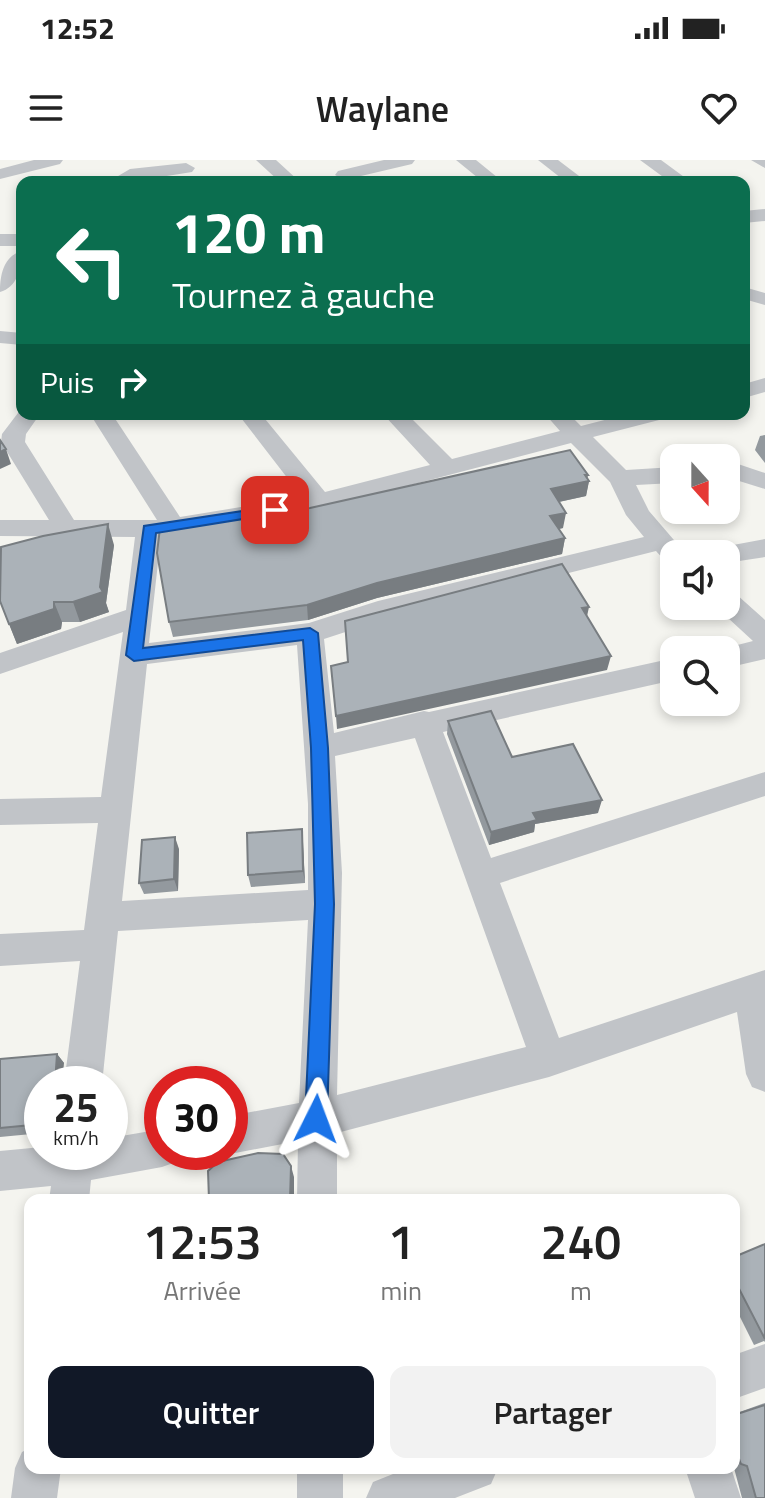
<!DOCTYPE html>
<html lang="fr">
<head>
<meta charset="utf-8">
<style>
	body { margin:0; font-family:"Titillium Web",sans-serif; background:#f2f2f2; color:#222; height:100vh; display:flex; flex-direction:column; font-size:30px; white-space:nowrap }
	* { box-sizing:border-box; margin:0 }
	p { font-size:26px; color:#767676 }
	.icon { flex:none; width:44px; height:44px; fill:none; stroke:currentColor; stroke-width:2; stroke-linecap:round; stroke-linejoin:round }
	.map { position:relative; flex:1; overflow:hidden }
	.drawer { position:absolute; left:24px; top:1034px; width:716px; height:280px; display:flex; flex-direction:column; background:#fff; border-radius:16px; box-shadow:0 4px 12px #0003 }
	.drawer>* { flex:none }
	.guide { position:absolute; left:16px; top:16px; width:734px; height:244px; border-radius:16px; box-shadow:0 4px 12px #0003; background:#0b6e4f; color:#fff; overflow:hidden }
	.needle { width:52px; rotate:159deg }
	.fabs { position:absolute; left:660px; top:284px; display:grid; gap:16px }
	.fabs a { display:grid; place-items:center; width:80px; height:80px; border-radius:16px; background:#fff; box-shadow:0 4px 12px #0003; font-size:40px }
	.speed { position:absolute; left:24px; top:906px; display:flex; gap:16px; font-size:40px; font-weight:700; text-align:center }
	.speed>* { display:grid; place-content:center; width:104px; height:104px; border-radius:50%; background:#fff; box-shadow:0 4px 12px #0003; line-height:1 }
	.speed small { font-size:20px; font-weight:400 }
	.speed .limit { border:12px solid #d22; background:#fff; color:#111 }
	.pin { position:absolute; display:grid; place-items:center; width:68px; height:68px; color:#fff; margin:-34px; border-radius:16px; box-shadow:0 4px 12px #0006 }
	.me { position:absolute; width:88px; margin:-44px; rotate:3deg; stroke-linejoin:round; filter:drop-shadow(0 0 6px #0008) }
	.turn { display:flex; align-items:center; gap:28px; height:168px; padding:0 24px; font-size:36px }
	.turn .icon { width:104px; height:104px; stroke-width:2.5 }
	.turn b { display:block; font-size:56px; line-height:68px }
	.then { display:flex; align-items:center; height:76px; padding:0 24px; background:#0003; gap:16px; font-size:30px }
	.eta { display:flex; justify-content:space-evenly; align-items:center; height:136px; text-align:center }
	.eta b { font-size:48px; font-weight:600; line-height:56px }
	.button { display:flex; gap:16px; margin-top:auto; padding:16px 24px }
	.button a { flex:1; height:92px; border-radius:16px; background:#111827; color:#fff; font-size:32px; font-weight:600; line-height:92px; text-align:center }
	.button a+a { background:#f2f2f2; color:#222 }
	.status { display:flex; justify-content:space-between; align-items:center; height:56px; padding:0 40px; background:#fff; direction:ltr }
	.status svg { height:22px; fill:currentColor }
	header { display:flex; justify-content:space-between; align-items:center; height:104px; padding:0 24px; background:#fff; font-size:36px; font-weight:600 }
	.map>svg:first-child { display:block }
	.lines { fill:none; stroke-linecap:round; stroke-linejoin:round }
	.minor { fill:#c1c4c8; fill-rule:evenodd }
	.wall { fill:#93999e }
	.shaded-wall { fill:#787d81 }
	.building { fill:#abb2b8; stroke:#787d81; stroke-width:2 }
	.route { fill:#1a73e8; stroke:#114b97; stroke-width:2 }
</style>
</head>
<body>
<div class="status"><b>12:52</b><svg viewBox="0 0 49 12"><path d="M0 12V9h3v3zM5 12V6h3v6zM10 12V3h3v9zM15 12V0h3v12zM26 1h20v11H26zM47 4h2v5h-2z"/></svg></div>
<header><svg class="icon" aria-label="menu" viewBox="0 0 24 24"><path d="M4 6h16M4 12h16M4 18h16"/></svg>Waylane<svg class="icon" aria-label="heart" viewBox="0 0 24 24"><path d="M12 20l-8-8c-3-5 5-10 8-4 3-6 11-1 8 4z"/></svg></header>
<div class="map">
<svg width="765" height="1338" viewBox="0 0 765 1338">
	<rect width="100%" height="100%" fill="#f4f4ef"/>
	<g class="lines">
		<path class="minor" d="M34,0h29l-3,4 -60,15v-10z
			M256,0h20l24,22h-20z
			M384,0h31l-3,4 -68,16 -9,-5 3,-4z
			M456,0h20l27,22h-20z
			M538,0h20l29,22h-21z
			M640,0h21l30,22h-21z
			M751,0h14v8z
			M186,3l9,5 -3,4 -63,10h-21l22,-13z
			M765,49v12l-21,2v-12z
			M0,74h22v12h-22z
			M22,91c0,16 -4,36 -22,41 0,-16 3,-36 22,-41z
			M744,127l21,6v12l-21,-6z
			M0,171l22,2v12l-22,-2z
			M765,218v14l-21,6v-14z
			M21,249l1,5h18l-14,20 -1,8 49,78h83l-67,-106h22l68,103 122,-20 -64,-83h23l64,78 105,-27 -47,-51h24l45,45 108,-28 -15,-17h24l12,12 47,-12h38l-3,5 -70,18 33,33 48,-3v16l-38,2 13,26 37,43h-12v10l-9,-3 -9,-10 -274,69 -58,19 10,94 90,-22 5,1 245,-54v22l-231,52 48,126 274,-86v24l-265,87 59,155 206,-68v122l-13,-5 -6,-13 -9,-62 -188,65 -212,56v67h-40l1,-59 -68,13 -6,-2h6v-36l69,-13 9,-183 -190,11 -16,153h-38l16,-123 -80,5v-32l84,-4 14,-107 -98,2v-26l101,-2 22,-165 -123,42v-21l126,-43 9,-73 -135,-1v-16h49l-48,-78 1,-8zM571,283l39,39 16,33 18,22 -266,64 -69,22 -160,20 12,-107 92,-13 66,-14zM297,485l11,159v86l-186,11 25,-237zM415,578l111,309 -189,48 5,-222 -7,-117z
			M738,304l27,9v16l-29,-9 -10,1v-16z
			M765,379v18l-39,6v-9h-13l4,-6z
			M726,432l10,2 29,26v39l-39,9v-18h-8l35,-9 -38,-35h11z
			M162,969v23h18l-4,10 -14,5 -71,13 -2,20h-40l2,-14 -51,5v-40l42,-4v5h68v-14z
			M765,1184v44l-31,11v-44z
			M30,1288v20h31l-4,30h-46l4,-30 7,-16z
			M297,1308h46v30h-46z
			M408,1308h90l-7,16 -36,14h-89l7,-16z
			M685,1308h46l10,30h-46z"/>
	</g>
	<path class="wall" d="M765,275v28l-10,-13 5,-14z
		M589,321l-3,15 -27,6 4,26 -4,1 6,9 -3,16 -185,44 -69,22 -135,17 -4,-15z
		M114,385l-8,58 3,9 -29,10h-18l-1,7 -44,15 -17,-43z
		M448,561l64,36 86,56 -63,11 -1,8 -45,13 -42,-111z
		M302,669l3,54 -54,4 -3,-12z
		M179,689l-1,42 -34,3 -5,-11z
		M57,894l7,9 -22,21v49l-42,4v-78z
		M765,1084v98l-1,-1 -10,4 -20,-40v-48z
		M765,1243v95h-23l-8,-30v-54z"/>
	<path class="shaded-wall" d="M6,289l5,15 -11,5v-17z
		M588,315l-1,6h2l-3,15 -37,8 2,-15z
		M566,353l-3,15 -15,3 2,-15z
		M108,364l6,21 -8,58 3,9 -29,10 -7,-20 27,-15z
		M565,378l-3,16 -185,44 -69,22 -1,-15 70,-22z
		M54,442l8,20 -1,7 -44,15 -8,-20z
		M589,447l-3,14 -4,-13z
		M611,496l-4,14 -270,59 -1,-13z
		M602,640l-4,13 -63,11 -1,8 -45,13 2,-13 42,-19z
		M302,669l1,13 2,41 -2,-12z
		M175,677l4,12 -1,42 -4,-12z
		M57,894l7,9 -2,21h-7z
		M291,1006l3,11v23h-4z"/>
	<path class="building" d="M0,280l6,9 -6,3z
		M570,290l18,25h-3l4,6 -38,8 15,24 -16,3 15,22 -188,45 -70,22 -138,17 -12,-69 3,-25 150,-20z
		M108,364l-8,63 3,5 -30,10h-19v7l-45,15 -9,-23 1,-54 42,-11z
		M562,404l27,43 -7,1 29,48 -275,60 -5,-50 17,-4 -3,-41z
		M491,551l21,46 61,-13 29,56 -69,13 4,7 -46,12 -43,-111z
		M302,669l1,42 -55,4 -1,-42z
		M175,677l-1,42 -35,4 3,-43z
		M57,894l-2,30h-13v40l-42,4v-69z
		M258,993l25,1 8,12 -1,34h-81l-1,-29 10,-9z
		M765,1084v95l-31,-60v-22z
		M765,1245v93h-9l-9,-32 -6,-2 -7,-18v-31z"/>
	<path class="route" d="M275,346l5,1v6l-124,20 -13,115 167,-20 8,5 10,115 6,156 -7,215 -3,8 -8,3 -8,-3 -3,-8 10,-215 -4,-156 -8,-108 -169,21 -8,-6 18,-129z"/>
</svg>
<div class="fabs">
<a><svg class="needle" viewBox="-14 -14 28 28"><path d="M0-13l5 13h-10z" fill="#e53935"/><path d="M0 13l5-13h-10z" fill="#767676"/></svg></a>
<a><svg class="icon" aria-label="sound" viewBox="0 0 24 24"><path d="M4 9h4l5-4v14l-5-4H4zM17 9q2 3 0 6"/></svg></a>
<a><svg class="icon" aria-label="search" viewBox="0 0 24 24"><circle cx="10" cy="10" r="6"/><path d="M15 15l6 6"/></svg></a>
</div>
<div class="speed"><div>25<small>km/h</small></div><div class="limit">30</div></div>
<div class="pin" style="left:275px;top:350px;background:#d93025"><svg class="icon" aria-label="arrive" viewBox="0 0 24 24"><path d="M6 21V4h12l-3 4 3 4H6"/></svg></div>
<svg class="me" style="left:316px;top:959px" viewBox="-20 -20 40 40"><path d="M0-17L14 15 0 8-14 15z" fill="#1a73e8" stroke="#fff" stroke-width="4"/></svg>
<div class="guide">
<div class="turn"><svg class="icon" aria-label="left" viewBox="0 0 24 24"><path d="M17 20v-9H6M10 6l-5 5 5 5"/></svg><div><b>120 m</b>Tournez à gauche</div></div>
<div class="then">Puis<svg class="icon" aria-label="right" viewBox="0 0 24 24"><path d="M7 20v-9h11M14 6l5 5-5 5"/></svg></div>
</div>
<section class="drawer">
<div class="eta">
<div><b>12:53</b><p>Arrivée</p></div>
<div><b>1</b><p>min</p></div>
<div><b>240</b><p>m</p></div>
</div>
<div class="button"><a>Quitter</a><a>Partager</a></div>
</section>
</div>
</body>
</html>
